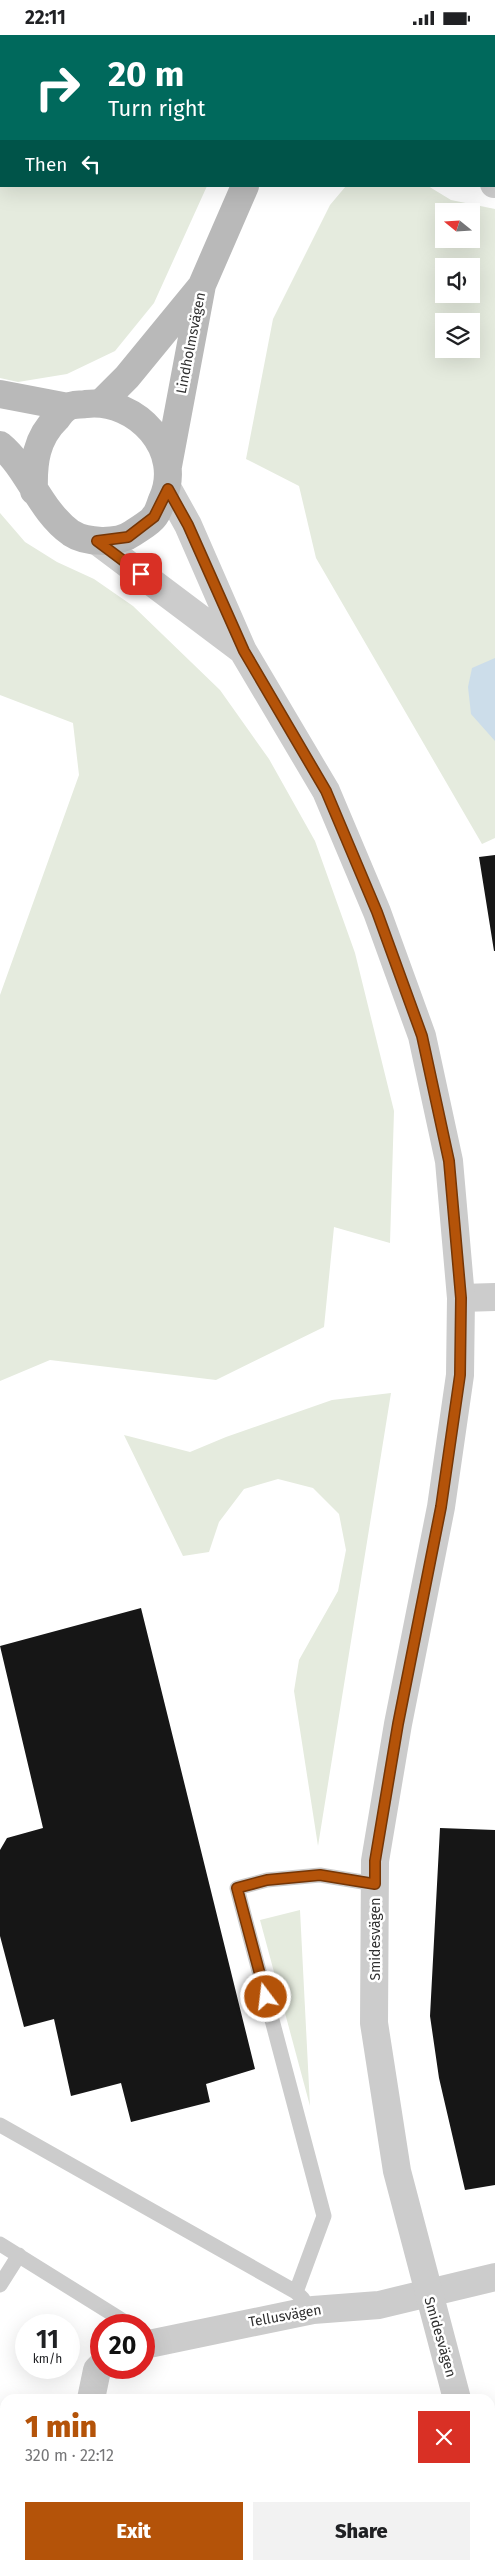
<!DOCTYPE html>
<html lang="en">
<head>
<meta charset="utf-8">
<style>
	body { margin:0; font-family:"Fira Sans",sans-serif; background:#f2f2f2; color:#202124; height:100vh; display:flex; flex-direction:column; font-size:19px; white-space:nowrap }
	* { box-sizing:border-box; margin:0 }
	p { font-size:16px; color:#757577 }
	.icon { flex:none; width:28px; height:28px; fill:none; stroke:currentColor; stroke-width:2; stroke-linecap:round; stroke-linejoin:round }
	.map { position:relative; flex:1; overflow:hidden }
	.drawer { position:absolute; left:0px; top:2359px; width:495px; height:176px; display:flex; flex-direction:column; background:#fff; border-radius:15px 15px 0 0; box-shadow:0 5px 20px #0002 }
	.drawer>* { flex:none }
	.top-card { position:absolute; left:0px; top:0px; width:495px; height:152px; box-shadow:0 5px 20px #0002; background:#00695c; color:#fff; overflow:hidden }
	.needle { width:32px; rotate:288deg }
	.tools { position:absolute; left:435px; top:168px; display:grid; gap:10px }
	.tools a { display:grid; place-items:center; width:45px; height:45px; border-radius:0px; background:#fff; box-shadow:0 5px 20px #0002; font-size:25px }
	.speed { position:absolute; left:15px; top:2279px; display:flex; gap:10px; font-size:25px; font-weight:700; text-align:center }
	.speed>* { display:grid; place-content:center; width:65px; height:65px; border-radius:50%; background:#fff; box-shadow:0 5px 20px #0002; line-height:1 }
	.speed small { font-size:12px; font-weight:400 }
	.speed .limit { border:8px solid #d22; background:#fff; color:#111 }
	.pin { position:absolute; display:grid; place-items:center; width:42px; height:42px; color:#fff; margin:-21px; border-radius:10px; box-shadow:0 2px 8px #0006 }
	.me { position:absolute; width:55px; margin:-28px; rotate:345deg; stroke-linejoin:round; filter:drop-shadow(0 0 4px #0008) }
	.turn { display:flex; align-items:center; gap:18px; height:105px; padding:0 25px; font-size:22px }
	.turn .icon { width:65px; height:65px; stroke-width:2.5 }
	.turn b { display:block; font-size:35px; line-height:42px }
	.then { display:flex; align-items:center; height:48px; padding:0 25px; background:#0003; gap:10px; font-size:19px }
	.round { display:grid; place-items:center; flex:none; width:52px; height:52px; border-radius:0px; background:#f2f2f2 }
	.overview { display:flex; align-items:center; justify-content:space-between; height:85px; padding:0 25px }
	h1 { font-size:30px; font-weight:800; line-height:38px; color:#b45309 }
	.primary-button { display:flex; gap:10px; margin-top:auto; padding:10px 25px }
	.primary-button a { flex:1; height:58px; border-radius:0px; background:#b45309; color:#fff; font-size:20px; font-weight:800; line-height:58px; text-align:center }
	.primary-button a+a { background:#f2f2f2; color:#202124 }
	.status { display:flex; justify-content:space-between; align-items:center; height:35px; padding:0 25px; background:#fff; direction:ltr }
	.status svg { height:14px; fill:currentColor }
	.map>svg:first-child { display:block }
	.green { fill:#e5ebde; fill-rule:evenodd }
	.water { fill:#ccddea }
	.building { fill:#161616 }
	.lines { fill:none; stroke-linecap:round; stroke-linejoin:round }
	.service { stroke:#ccc; stroke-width:15 }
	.minor { stroke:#ccc; stroke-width:28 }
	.tertiary { stroke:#ccc; stroke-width:28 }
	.secondary { stroke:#b9b9b9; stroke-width:28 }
	.route-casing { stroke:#753606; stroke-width:12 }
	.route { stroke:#b45309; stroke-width:9 }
	.labels { text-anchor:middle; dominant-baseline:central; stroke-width:5; stroke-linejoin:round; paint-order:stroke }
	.street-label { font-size:14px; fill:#2f2f2f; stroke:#fff }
</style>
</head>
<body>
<div class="status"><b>22:11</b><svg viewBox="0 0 49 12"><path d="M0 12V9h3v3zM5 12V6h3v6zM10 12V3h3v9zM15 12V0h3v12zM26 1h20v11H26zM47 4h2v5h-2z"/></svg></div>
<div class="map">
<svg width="495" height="2534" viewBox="0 0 495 2534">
	<rect width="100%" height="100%" fill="#fff"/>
	<path class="green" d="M0,0l252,1h-251v150h206l-53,117 -39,48 -48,23 -49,8 -18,-4z
		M462,0h33v103l-1,-102z
		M346,151h82l23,14 44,9v629l-13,6 -166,-286 -17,-72 -53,-27 27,-140 57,-114zM444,176h27v28h-27zM444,231h27v28h-27zM444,286h27v28h-27z
		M0,478l25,29 32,20 37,17 39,27 87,84 49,69 46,82 40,112 39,158 -4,132 -56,-16 -10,100 -108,53 -166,-20 -50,21v-386l79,-220 -6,-52 -73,-28z
		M391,1358l-73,453 -24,-155 5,-31 39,-69 8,-41 -7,-36 -26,-26 -35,-9 -34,10 -25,33 -10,30 -26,4 -59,-121 66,17 36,-15 106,-37z
		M300,1875l10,196 -50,-186z"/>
	<path class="water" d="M495,623v83l-24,-27 -3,-27 4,-19z"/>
	<path class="building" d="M495,820v96h-1l-15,-94z
		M141,1573l114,461 -49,15 4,18 -79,20 -10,-39 -50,13 -17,-77 -30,8 -24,-91v-86l7,-12 36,-10 -43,-182z
		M440,1793l55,2v355l-30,5 -26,-112 -9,-62z
		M264,2530h155l1,4h-155z"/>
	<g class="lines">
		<path class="service" d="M0,2090l296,167 7,7
			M0,2209l130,81
			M0,2250l19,-30
			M296,2257l28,-76 -87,-328 30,-8 53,-5 55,9
			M203,2530l1,4"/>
		<path class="minor" d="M298,0l1,1
			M494,149h1
			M461,1263l34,-1
			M144,2310l169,-35 66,-5 116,-28
			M91,2364l6,-29 4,-4
			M131,2530l1,4"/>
		<path class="tertiary" d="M168,454l20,36 55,126 83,140 51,121 45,124 27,125 12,137 -1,77 -19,132 -43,217 -23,137 -1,162 23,148 60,228
			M97,506l145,109
			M490,2481l5,17"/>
		<path class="secondary" d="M335,1l1,-1
			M0,359l68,13
			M101,368l26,-26 73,-89
			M0,410c29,24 39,65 71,88 15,10 47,11 62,0 7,-5 17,-10 21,-16 4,-4 6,-12 8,-17 23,-49 -25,-102 -76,-96 -5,1 -14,0 -18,3 -4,2 -8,7 -11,11 -21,20 -24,45 -23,73
			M168,431l34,-181 43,-99"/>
	</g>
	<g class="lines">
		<g class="route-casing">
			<path id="route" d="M141,539l-44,-33 31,-4 26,-20 14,-28 20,36 56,126 82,140 51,121 45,124 27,125 12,137 -1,77 -19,132 -43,217 -23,137v23l-55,-9 -53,5 -30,8 29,109"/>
		</g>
		<use href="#route" class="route"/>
	</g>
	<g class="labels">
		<g class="street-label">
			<text transform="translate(191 308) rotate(-79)">Lindholmsvägen</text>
			<text transform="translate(375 1904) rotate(-90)">Smidesvägen</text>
			<text transform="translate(285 2281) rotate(-10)">Tellusvägen</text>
			<text transform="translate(440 2302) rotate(74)">Smidesvägen</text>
		</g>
	</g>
</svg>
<div class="tools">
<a><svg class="needle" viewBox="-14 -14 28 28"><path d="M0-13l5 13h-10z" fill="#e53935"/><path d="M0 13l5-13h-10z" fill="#757577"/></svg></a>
<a><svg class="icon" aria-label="sound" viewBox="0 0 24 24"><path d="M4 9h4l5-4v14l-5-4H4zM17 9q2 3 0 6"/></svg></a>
<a><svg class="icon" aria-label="layers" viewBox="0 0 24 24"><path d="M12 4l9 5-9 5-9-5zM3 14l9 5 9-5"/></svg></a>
</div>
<div class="speed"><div>11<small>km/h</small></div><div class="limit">20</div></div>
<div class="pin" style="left:141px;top:539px;background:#d93025"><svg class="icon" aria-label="arrive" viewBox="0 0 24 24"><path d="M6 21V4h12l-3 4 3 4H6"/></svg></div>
<svg class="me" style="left:266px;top:1962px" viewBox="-20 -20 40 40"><circle r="17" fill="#b45309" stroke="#fff" stroke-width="3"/><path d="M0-11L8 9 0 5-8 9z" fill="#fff"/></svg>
<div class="top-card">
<div class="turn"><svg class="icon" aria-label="right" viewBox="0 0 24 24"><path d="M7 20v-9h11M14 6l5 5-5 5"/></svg><div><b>20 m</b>Turn right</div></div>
<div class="then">Then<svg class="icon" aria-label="left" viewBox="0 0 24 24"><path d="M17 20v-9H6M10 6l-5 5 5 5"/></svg></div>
</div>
<section class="drawer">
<div class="overview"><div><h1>1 min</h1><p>320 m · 22:12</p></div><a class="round" style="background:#d93025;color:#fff"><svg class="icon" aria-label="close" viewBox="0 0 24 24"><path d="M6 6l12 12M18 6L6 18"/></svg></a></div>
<div class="primary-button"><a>Exit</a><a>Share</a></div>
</section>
</div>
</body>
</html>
